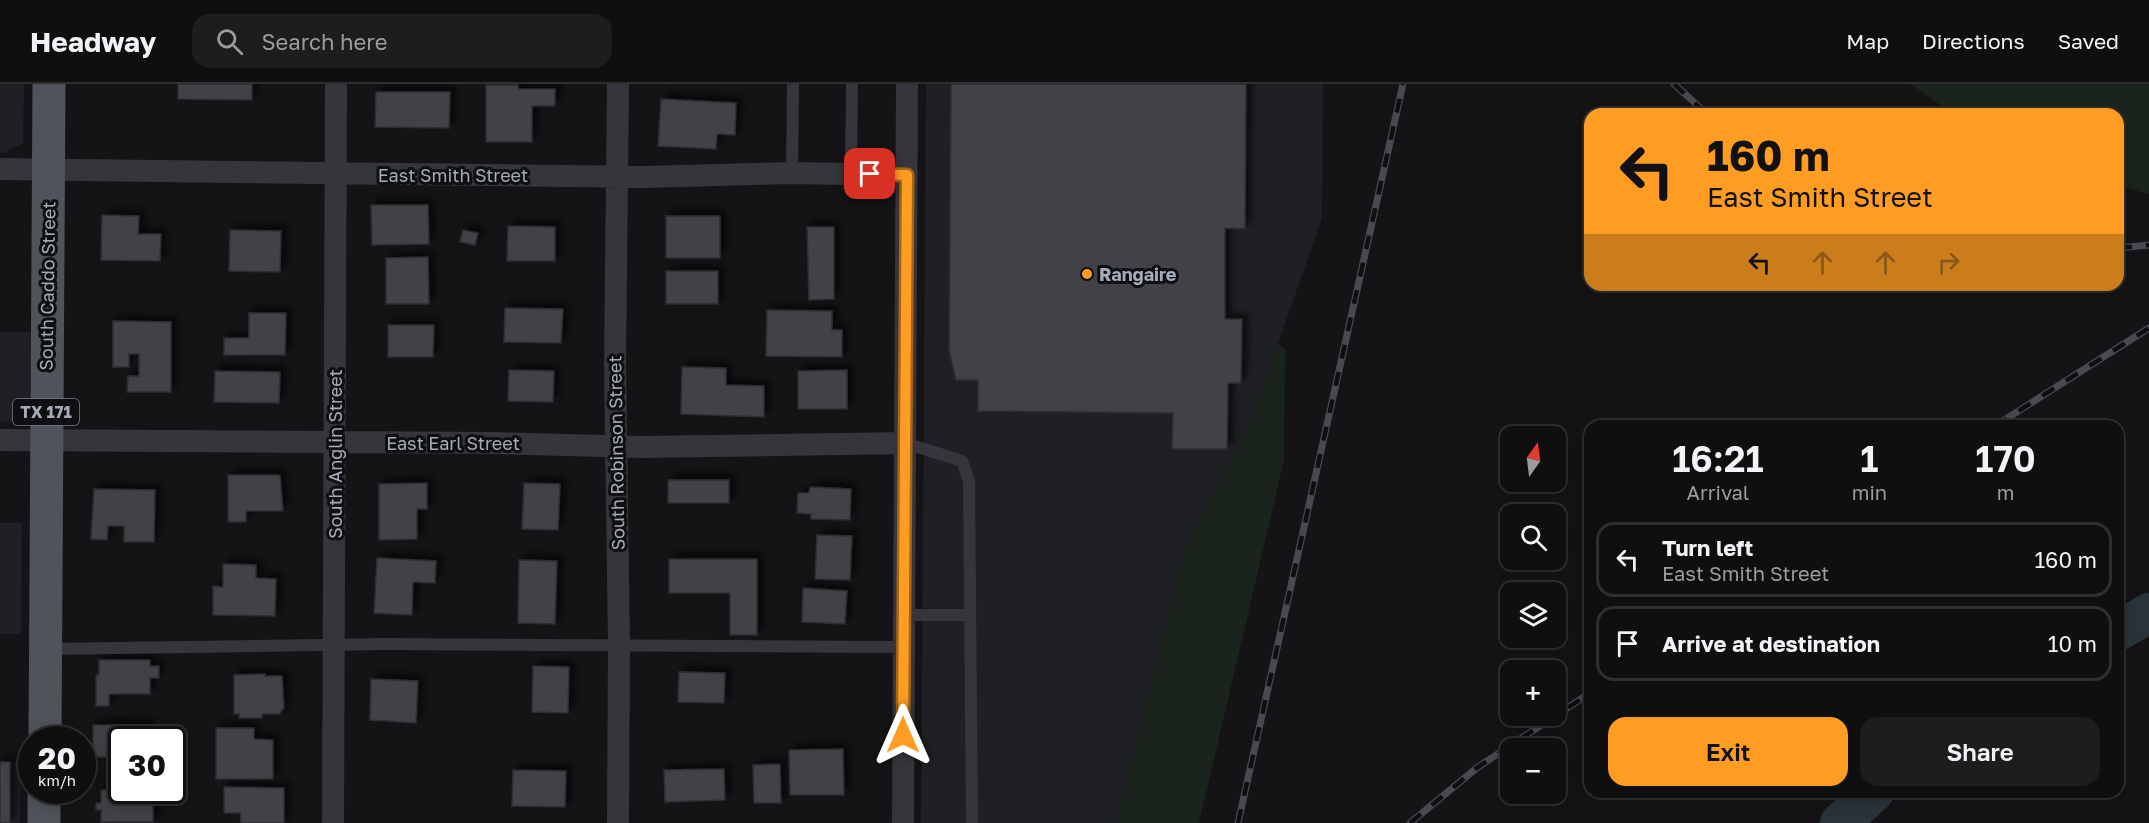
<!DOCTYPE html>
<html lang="en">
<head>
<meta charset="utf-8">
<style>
	body { margin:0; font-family:"Golos Text",sans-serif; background:#1d1d1e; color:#f1f3f6; height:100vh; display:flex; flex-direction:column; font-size:22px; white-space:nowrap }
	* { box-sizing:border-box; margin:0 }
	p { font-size:20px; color:#9b9c9f }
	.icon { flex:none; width:33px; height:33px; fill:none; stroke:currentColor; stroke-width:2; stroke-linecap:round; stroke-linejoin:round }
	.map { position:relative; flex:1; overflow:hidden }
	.drawer { position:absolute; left:1584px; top:336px; width:540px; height:378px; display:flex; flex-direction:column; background:#0f0f10; border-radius:18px; box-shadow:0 3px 15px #0003,0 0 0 2px #2f2f30 }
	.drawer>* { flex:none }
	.banner { position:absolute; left:1584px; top:24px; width:540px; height:183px; border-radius:18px; box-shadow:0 3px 15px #0003,0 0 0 2px #2f2f30; background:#ff9d22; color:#111; overflow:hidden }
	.needle { width:39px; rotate:14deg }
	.fabs { position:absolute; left:1500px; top:342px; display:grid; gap:12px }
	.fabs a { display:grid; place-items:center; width:66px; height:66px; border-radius:12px; background:#0f0f10; box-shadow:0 3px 15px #0003,0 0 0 2px #2f2f30; font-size:30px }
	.speed { position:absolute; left:18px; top:642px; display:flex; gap:12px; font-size:30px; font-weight:700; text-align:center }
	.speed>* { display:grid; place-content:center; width:78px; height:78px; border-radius:50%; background:#0f0f10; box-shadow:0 3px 15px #0003,0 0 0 2px #2f2f30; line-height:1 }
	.speed small { font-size:15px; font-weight:400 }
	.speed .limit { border:3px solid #111; border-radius:9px; background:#fff; color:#111 }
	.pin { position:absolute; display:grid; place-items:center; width:51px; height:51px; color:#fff; margin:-26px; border-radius:12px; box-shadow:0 3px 9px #0006 }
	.me { position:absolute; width:66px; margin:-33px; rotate:0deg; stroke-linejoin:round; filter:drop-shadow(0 0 4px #0008) }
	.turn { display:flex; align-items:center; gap:21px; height:126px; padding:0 24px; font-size:27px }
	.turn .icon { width:78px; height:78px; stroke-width:2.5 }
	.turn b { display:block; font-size:42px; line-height:51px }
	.lanes { display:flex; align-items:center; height:57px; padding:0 24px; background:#0003; justify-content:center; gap:30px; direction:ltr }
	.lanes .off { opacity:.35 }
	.eta { display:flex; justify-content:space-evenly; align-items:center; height:102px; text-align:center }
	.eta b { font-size:36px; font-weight:600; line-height:42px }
	.button { display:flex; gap:12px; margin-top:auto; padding:12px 24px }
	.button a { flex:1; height:69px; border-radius:18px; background:#ff9d22; color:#111; font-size:24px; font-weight:600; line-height:69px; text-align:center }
	.button a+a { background:#1d1d1e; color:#f1f3f6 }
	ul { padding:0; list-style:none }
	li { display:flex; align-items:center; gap:18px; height:75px; margin:0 12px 9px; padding:0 12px; border:3px solid #2f2f30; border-radius:18px }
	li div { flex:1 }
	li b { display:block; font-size:22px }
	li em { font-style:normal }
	header { display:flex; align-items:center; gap:36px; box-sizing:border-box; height:84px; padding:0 30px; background:#0f0f10; border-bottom:2px solid #2f2f30 }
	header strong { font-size:28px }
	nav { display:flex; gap:33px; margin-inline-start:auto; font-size:21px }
	.search { width:420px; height:54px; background:#1d1d1e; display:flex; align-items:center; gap:15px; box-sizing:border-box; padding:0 21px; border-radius:18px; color:#9b9c9f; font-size:22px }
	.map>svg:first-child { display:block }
	.built { fill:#1f2023 }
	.green { fill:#1b241c }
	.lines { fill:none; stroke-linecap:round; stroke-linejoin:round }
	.river { stroke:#29343a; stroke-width:40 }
	.building { fill:#3f4246; stroke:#2d2e32; stroke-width:1.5; filter:url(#shadow) }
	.lane { stroke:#34363b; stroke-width:12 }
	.street { stroke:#34363b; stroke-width:22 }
	.primary { stroke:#50535a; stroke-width:33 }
	.rail-casing { stroke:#474a50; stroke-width:7 }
	.rail { stroke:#0f0f11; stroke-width:4.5; stroke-dasharray:14; stroke-linecap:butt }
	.route-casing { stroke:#a66616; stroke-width:15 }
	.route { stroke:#ff9d22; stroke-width:10 }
	.poi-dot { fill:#ff9d22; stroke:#0f0f11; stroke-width:2 }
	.labels { text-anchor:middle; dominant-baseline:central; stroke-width:6; stroke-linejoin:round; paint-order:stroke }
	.shield { fill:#0f0f11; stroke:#777d85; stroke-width:1.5 }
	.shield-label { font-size:16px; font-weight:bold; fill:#a4acb7 }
	.street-label { font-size:18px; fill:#a4acb7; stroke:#0f0f11 }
	.poi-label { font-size:18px; font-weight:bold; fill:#a4acb7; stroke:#0f0f11; text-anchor:start }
</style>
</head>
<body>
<header>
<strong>Headway</strong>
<div class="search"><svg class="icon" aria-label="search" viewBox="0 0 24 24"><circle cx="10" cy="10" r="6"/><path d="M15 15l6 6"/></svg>Search here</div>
<nav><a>Map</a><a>Directions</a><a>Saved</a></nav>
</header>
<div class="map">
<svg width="2149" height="739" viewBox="0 0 2149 739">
	<defs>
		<filter id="shadow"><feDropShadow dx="5.5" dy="-5.5" stdDeviation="3" flood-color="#0009"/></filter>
	</defs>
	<rect width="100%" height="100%" fill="#141416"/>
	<path class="built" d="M0,0h24l-1,59 -19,10h-4z
		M926,0h397l-1,134 -74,211 -63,119 -69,275h-195z
		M0,248h31l-2,85 -3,4 -26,1z
		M0,439h22l-1,111h-21z
		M0,677l21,1 -1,61h-20z"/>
	<path class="green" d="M1911,0h238v110l-31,-8v-72h-165z
		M1278,260l7,5 -1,111 -85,363h-83l69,-275 63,-119z"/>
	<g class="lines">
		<path class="river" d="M2118,547l31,-18
			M1840,739l34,-31"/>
	</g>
	<path class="building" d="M178,0h74v16l-74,-1z
		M951,0h295l-1,145 -20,-1v91h17l-1,64h-13l-1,66h-55l1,-36 -195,-2v-31h-22l-7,-30z
		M486,1h32v4h37v17h-23v36h-46z
		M376,8h74l-1,36 -74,-1z
		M661,15l75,4 -1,32 -18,-1 -1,15 -58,-3z
		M371,121h57l1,39 -57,1z
		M102,131l37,1 -1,18h23l-1,27 -59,-1z
		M666,132h54v42h-54z
		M508,142l47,1v34h-48z
		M807,143h27v72l-25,1z
		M230,146l51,1 -1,41 -51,-1z
		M463,146l15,3 -3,12 -15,-3z
		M428,173l1,47h-43v-46z
		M666,187h52v33h-52z
		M505,224l58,1 -2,34 -57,-1z
		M767,226l65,1v19h10v27l-76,-1z
		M249,229h37l-1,42h-61v-17h25z
		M113,237l58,1v70h-44l1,-16h11v-22h-10v13h-16z
		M388,241h46l-1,32h-45z
		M682,283l44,1v17l38,1v31l-83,-3z
		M509,286l45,1 -1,31 -45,-1z
		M847,286v39h-49v-38z
		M215,287l65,1 -1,31 -65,-1z
		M228,391h52l3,36h-37v11h-18z
		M668,396h61v23h-61z
		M427,399v26h-10v30l-38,1v-56z
		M524,399l36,1 -2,46 -36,-1z
		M810,403l41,2 -1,31 -39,-1v-5l-14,-1 1,-20h11z
		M94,405l61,1 -1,52h-30v-16h-16l-1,14 -16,-1z
		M817,451l35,1 -2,44 -35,-1z
		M377,474l59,3 -1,22 -22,-1 -1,33 -38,-2z
		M669,475h88v76h-27v-42h-61z
		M519,476l38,1 -2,63 -37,-1z
		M223,480l33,1v13l20,1 -1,37 -62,-1v-29l10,1z
		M803,504l44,3 -2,33 -43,-2z
		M99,576h51v6h9v12h-9v16h-41v12h-13v-31h3z
		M533,582l36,1 -1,46 -36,-1z
		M679,588l46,1 -1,30 -46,-1z
		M265,590v2h17l2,32 -5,6h-17v4h-23v-4h-5v-39z
		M371,595l47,2 -2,42 -46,-3z
		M93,641h55v15h-26v17h-29z
		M216,644h38v11l19,1v39h-57z
		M843,665l1,46h-54l-1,-45z
		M0,678h10v61h-10z
		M780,680l1,39h-27l-1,-38z
		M724,685l1,31 -60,2 -1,-32z
		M513,686l53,1 -1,36 -53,-1z
		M224,703l60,1v35h-43l-1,-10h-16z
		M101,706h52v32h-52v-12h-5v-7h5z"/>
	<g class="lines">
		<path class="lane" d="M792,89l1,-89
			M851,90l1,-90
			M905,359l57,18 7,20 3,342
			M904,531h66
			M47,565l337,-5 520,3"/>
		<path class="street" d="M618,0l-3,280 4,281 -1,178
			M0,85l645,8 147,-4 115,2
			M0,356l491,3 152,4 262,-4
			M333,739l3,-739
			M903,739l4,-739"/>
		<path class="primary" d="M45,656l4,-656
			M44,739v-33"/>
		<g class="rail-casing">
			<path id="rail" d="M1674,0l33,30
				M2118,164l31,-3
				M1995,342l154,-98
				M1238,739l165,-739
				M1410,739l68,-56 112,-74"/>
		</g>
		<use href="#rail" class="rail"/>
	</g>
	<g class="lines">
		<g class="route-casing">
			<path id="route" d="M870,90l37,1 -4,560"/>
		</g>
		<use href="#route" class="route"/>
	</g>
	<circle class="poi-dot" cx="1087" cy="190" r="6"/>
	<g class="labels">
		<rect class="shield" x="13" y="315" width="66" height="26" rx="4.5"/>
		<g class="shield-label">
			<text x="46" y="328">TX 171</text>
		</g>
		<g class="street-label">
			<text x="453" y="91">East Smith Street</text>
			<text transform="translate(47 202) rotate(-89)">South Caddo Street</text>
			<text x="453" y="359">East Earl Street</text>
			<text transform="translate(616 369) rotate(-91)">South Robinson Street</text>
			<text transform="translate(335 370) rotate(-90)">South Anglin Street</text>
		</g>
		<g class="poi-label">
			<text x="1099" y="190">Rangaire</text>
		</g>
	</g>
</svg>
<div class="fabs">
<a><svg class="needle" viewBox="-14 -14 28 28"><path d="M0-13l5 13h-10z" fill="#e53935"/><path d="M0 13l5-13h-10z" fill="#9b9c9f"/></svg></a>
<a><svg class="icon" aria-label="search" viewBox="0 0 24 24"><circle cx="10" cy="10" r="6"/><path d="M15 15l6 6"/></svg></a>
<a><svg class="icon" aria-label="layers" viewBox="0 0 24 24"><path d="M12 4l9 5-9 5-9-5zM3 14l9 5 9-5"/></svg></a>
<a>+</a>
<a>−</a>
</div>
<div class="speed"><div>20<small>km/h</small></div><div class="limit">30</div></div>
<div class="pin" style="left:870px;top:90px;background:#d93025"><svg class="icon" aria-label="arrive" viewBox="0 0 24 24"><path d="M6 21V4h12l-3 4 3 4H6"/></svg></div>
<svg class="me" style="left:903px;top:651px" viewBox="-20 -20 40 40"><path d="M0-17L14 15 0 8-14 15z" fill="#ff9d22" stroke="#fff" stroke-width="4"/></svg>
<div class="banner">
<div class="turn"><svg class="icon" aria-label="left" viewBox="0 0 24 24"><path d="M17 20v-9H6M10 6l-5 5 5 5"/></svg><div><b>160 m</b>East Smith Street</div></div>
<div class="lanes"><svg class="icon" aria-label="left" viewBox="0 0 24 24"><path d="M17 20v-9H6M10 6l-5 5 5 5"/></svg><svg class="icon off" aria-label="ahead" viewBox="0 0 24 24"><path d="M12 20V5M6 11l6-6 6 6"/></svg><svg class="icon off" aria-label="ahead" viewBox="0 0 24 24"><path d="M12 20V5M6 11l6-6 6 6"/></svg><svg class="icon off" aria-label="right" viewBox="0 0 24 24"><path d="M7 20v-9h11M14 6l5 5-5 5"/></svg></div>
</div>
<section class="drawer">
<div class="eta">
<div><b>16:21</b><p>Arrival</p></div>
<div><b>1</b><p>min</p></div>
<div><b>170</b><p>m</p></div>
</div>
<ul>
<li><svg class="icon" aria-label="left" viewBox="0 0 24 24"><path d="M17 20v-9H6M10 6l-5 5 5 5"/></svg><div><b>Turn left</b><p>East Smith Street</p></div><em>160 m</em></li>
<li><svg class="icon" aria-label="arrive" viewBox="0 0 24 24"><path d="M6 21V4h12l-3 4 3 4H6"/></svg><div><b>Arrive at destination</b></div><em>10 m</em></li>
</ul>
<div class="button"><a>Exit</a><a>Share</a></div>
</section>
</div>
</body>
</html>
